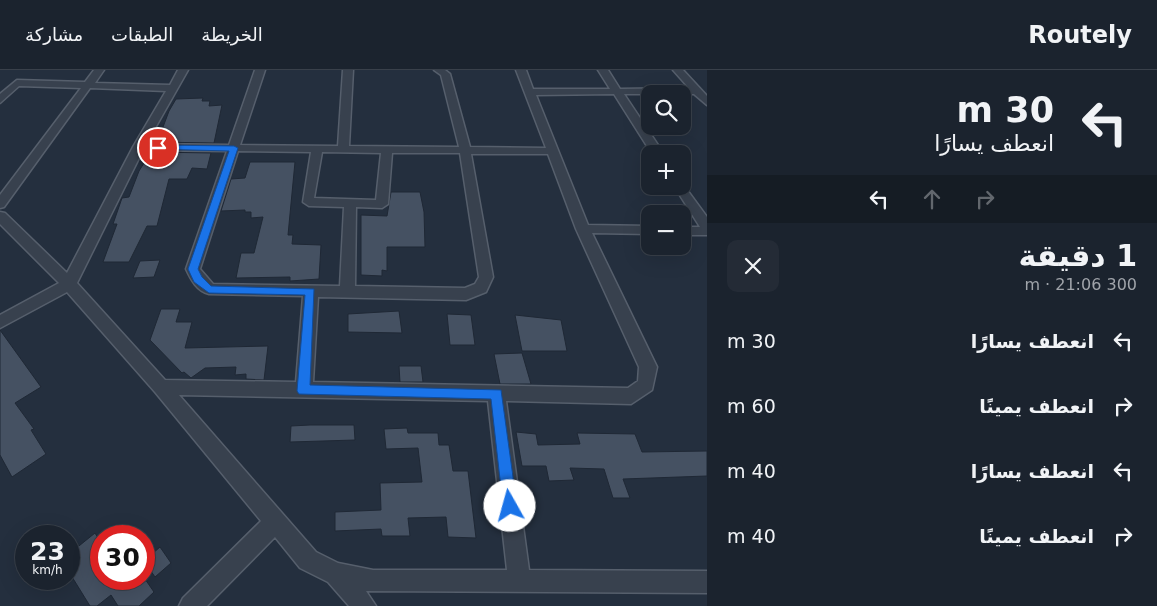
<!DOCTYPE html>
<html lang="ar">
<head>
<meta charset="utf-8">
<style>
	body { margin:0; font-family:"DejaVu Sans","Noto Sans Arabic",sans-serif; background:#242b36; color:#f1f3f6; direction:rtl; height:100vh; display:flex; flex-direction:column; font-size:19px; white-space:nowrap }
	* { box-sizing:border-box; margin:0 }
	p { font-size:16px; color:#a0a4aa }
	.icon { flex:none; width:28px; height:28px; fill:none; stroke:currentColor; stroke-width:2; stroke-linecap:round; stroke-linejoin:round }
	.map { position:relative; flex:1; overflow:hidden; direction:ltr }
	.side { display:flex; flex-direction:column; background:#1b232e; width:450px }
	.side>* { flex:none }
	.banner { background:#1b232e; color:#f1f3f6; overflow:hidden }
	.buttons { position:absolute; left:641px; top:15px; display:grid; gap:10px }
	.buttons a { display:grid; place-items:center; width:50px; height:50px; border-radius:10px; background:#1b232e; box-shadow:0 5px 20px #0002,0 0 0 1px #39404a; font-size:25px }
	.speed { position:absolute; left:15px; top:455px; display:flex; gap:10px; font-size:25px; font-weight:700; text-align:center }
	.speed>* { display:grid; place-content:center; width:65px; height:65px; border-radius:50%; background:#1b232e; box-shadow:0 5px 20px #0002,0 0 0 1px #39404a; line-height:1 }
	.speed small { font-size:12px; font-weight:400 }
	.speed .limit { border:8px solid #d22; background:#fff; color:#111 }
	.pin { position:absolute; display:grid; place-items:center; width:42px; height:42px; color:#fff; margin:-21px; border:2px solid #fff; border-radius:50%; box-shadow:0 1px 5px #0007 }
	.me { position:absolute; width:55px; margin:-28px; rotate:353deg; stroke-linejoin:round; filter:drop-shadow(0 0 4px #0008) }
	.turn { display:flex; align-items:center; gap:18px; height:105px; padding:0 20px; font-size:22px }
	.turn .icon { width:65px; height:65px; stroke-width:2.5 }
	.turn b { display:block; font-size:35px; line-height:42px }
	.lanes { display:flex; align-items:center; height:48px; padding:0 20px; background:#0003; justify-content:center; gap:25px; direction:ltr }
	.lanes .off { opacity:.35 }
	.round { display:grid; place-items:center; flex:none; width:52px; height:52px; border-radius:10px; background:#242b36 }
	.summary { display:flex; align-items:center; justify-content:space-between; height:85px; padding:0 20px }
	h1 { font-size:30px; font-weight:700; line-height:38px }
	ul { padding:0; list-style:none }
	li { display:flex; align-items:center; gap:15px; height:65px; padding:0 20px }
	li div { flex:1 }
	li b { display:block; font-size:19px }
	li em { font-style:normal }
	header { display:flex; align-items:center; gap:30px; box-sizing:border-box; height:70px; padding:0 25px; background:#1b232e; border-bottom:1px solid #39404a }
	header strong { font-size:24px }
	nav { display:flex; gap:28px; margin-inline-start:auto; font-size:18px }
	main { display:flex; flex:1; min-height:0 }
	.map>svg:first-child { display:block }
	.building { fill:#455162; stroke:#1f2835 }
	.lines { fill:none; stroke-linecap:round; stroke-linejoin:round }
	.minor-casing { stroke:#565f6c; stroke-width:3 }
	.minor { fill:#38414e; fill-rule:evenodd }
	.route { fill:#1a73e8; stroke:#114b97 }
</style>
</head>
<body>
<header>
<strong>Routely</strong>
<nav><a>الخريطة</a><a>الطبقات</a><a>مشاركة</a></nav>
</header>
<main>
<section class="side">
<div class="banner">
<div class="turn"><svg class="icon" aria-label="left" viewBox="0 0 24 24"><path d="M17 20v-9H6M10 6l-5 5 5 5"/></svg><div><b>30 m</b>انعطف يسارًا</div></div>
<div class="lanes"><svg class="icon" aria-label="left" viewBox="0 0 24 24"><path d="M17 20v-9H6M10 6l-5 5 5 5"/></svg><svg class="icon off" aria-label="ahead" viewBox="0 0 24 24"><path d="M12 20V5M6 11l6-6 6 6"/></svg><svg class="icon off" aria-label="right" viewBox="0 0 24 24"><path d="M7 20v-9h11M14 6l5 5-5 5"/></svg></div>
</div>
<div class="summary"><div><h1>1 دقيقة</h1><p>300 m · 21:06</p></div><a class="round"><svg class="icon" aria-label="close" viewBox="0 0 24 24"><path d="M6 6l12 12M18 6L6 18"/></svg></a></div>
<ul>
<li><svg class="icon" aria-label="left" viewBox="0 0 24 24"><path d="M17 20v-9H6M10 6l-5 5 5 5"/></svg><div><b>انعطف يسارًا</b></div><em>30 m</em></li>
<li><svg class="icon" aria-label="right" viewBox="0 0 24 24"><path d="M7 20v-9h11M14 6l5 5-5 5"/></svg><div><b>انعطف يمينًا</b></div><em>60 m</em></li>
<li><svg class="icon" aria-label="left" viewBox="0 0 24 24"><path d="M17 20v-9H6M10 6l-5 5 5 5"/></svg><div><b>انعطف يسارًا</b></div><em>40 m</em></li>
<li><svg class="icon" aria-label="right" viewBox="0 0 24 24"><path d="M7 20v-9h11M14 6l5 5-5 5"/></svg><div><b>انعطف يمينًا</b></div><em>40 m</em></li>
</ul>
</section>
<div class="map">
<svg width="707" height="536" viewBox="0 0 707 536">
	<rect width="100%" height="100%" fill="#242f3e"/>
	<path class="building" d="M203,28l-1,3h8l-1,5 13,-1 -8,38 -60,-1 3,-7h3l9,-24 7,-12z
		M151,82l60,1 -4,16 -15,-1 -5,11h-18l-12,47h-10l-18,36h-26l14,-38h-4l9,-26 7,-1 10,-26z
		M250,92h45l-7,73h5l-1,9 29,1 -2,34 -29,2v-4l-54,1 5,-25h13l9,-36 -12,1v-6h-6v-2l-24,1 10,-32 14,-1z
		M391,122h29l4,20 1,35h-38v24l-5,-1v6l-21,-1v-60l26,1z
		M160,190l-6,17 -21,1 7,-17z
		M161,239h19l-4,13h16l-7,26 83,-2 -4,34 -18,-1v-5l-11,1 1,-8 -31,1 -14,10 -7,-6 -2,1 -32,-33z
		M399,241l3,22 -54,-1v-18z
		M447,244l24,1 4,30h-25z
		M515,245l46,5 6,31h-45z
		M0,260l41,57 -26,16 19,26 -3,1 15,24 -34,23 -12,-22z
		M522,283l9,31h-31l-6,-30z
		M399,296h22l2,16h-23z
		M310,355h44l1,15 -65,2 1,-16z
		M407,358l1,5h30l1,12h10l4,26h15l8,67 -28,-1 -2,-20 -38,1 2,18h-28l-1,-7 -46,2v-19l46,-2 -1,-27 42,-1 -4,-34 -32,1 -2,-20z
		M516,362l20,2 2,11 42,-1 -3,-11 58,1 7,18 65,-1v25l-84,3 7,19h-17l-9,-29 -34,-1 4,12 -25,1 -3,-15h-24z
		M95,463l6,10v36h44l9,13 -15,14h-21l-7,-11 -14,11h-7l-21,-34v-18z
		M160,477l11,16 -16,14 -11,-16z"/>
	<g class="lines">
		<g class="minor-casing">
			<path id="minor" d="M94,0h10l-9,13 75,2 8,-15h10l-42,74 83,1 26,-75h10l-25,75 98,1 5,-76h10l-4,76 110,1 -18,-72 -7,-5h11l5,4 20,73 76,1 -30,-78h10l7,19h77l-12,-19h10l12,19 69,-1 -16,-18h10l24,26v9l-13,-11h-70l40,60h-12l-38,-60 -78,1 52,130 62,1v8l-58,-1 65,134 -5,23 -21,14 -125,-3 23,169 178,1v22l-341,-2 10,15h-27l-21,-24 -28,-14 -25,-31 -68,69h-28l4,-8 78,-77 -106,-129 -88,-100 -67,36v-13l59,-32 -59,-59v-12l5,1 62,60 66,-126 33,-56 -76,-3 -86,119 -4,1v-13l81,-107 -62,-2 -19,17v-9l17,-14 68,2zM143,80l84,1 -41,118c5,11 11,22 23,25l94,2 -7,86 -131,-2 -88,-97zM238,81l73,1 -8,50 6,4 35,1 -4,79 -127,-2 -13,-15zM322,82l59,1 -5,47 -62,-2zM392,83h68l19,124 -4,7 -10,4 -110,-2 1,-79 26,1 6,-4zM471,84h77l28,75 63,138 -1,14 -10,7 -315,-6 5,-85 148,3 20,-8 7,-15zM179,325l309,6 19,169h-134l-35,-7 -22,-11z
				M682,113l25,34v18h-25v-8h18l-26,-41h8z"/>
		</g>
		<use href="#minor" class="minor"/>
	</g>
	<path class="route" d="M158,75l76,1 4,2 -40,121 4,8 9,9 103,3 -4,96 191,5 16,116 -2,5 -5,2 -5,-2 -2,-5 -12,-107 -192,-5 -2,-3 8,-96 -96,-2 -15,-11 -6,-13 41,-118 -74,-2 -1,-1z"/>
</svg>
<div class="buttons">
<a><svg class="icon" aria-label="search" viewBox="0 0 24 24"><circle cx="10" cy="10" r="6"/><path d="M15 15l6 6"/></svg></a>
<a>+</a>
<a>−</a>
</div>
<div class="speed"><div>23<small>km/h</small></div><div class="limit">30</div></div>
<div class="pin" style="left:158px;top:78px;background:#d93025"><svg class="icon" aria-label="arrive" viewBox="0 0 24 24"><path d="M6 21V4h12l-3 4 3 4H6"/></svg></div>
<svg class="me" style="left:510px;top:436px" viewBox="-20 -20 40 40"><circle r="19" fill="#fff"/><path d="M0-13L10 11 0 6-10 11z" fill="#1a73e8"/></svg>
</div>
</main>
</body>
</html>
